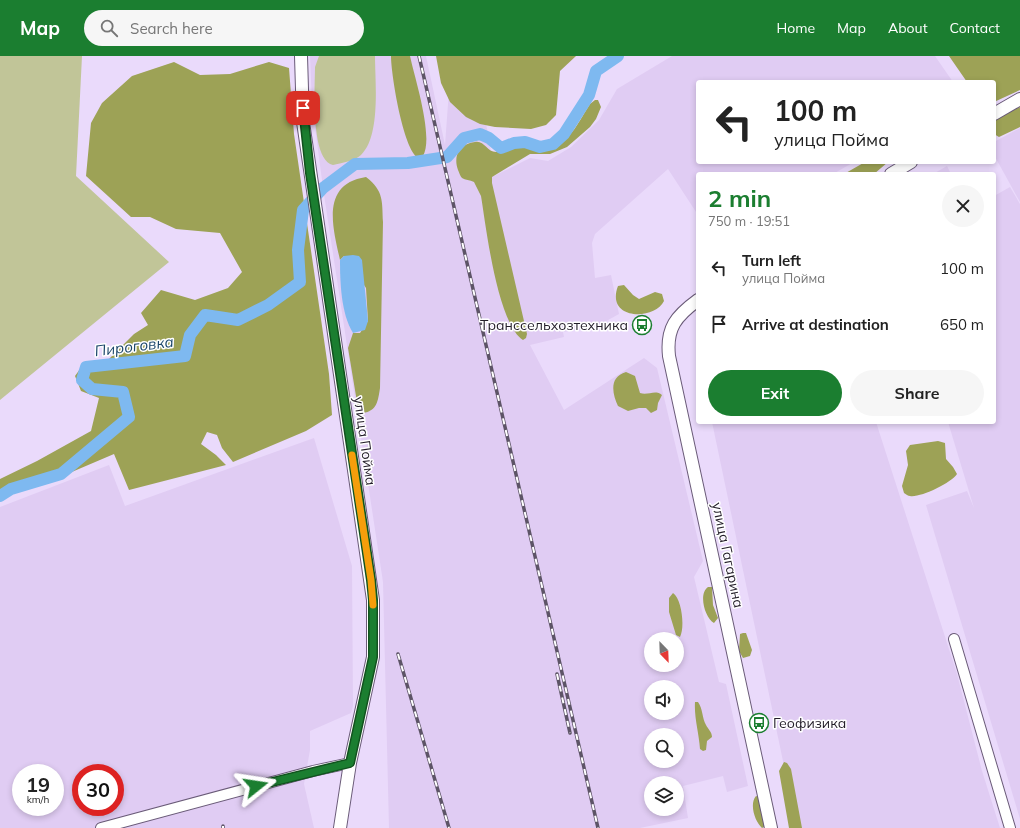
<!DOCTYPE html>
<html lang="en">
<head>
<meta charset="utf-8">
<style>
	body { margin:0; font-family:Mulish,sans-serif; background:#f6f6f6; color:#222; height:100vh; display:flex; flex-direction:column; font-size:15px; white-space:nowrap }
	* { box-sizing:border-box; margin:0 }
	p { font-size:13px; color:#767676 }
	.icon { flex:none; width:22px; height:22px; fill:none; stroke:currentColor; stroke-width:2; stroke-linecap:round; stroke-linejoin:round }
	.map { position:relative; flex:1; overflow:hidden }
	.sheet { position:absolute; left:696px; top:116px; width:300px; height:252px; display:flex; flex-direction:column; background:#fff; border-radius:4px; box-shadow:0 2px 6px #0003 }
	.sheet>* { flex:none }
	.hud { position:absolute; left:696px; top:24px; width:300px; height:84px; border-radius:4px; box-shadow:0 2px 6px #0003; background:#fff; color:#222; overflow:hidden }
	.needle { width:26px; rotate:157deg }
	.fabs { position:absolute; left:644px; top:576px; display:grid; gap:8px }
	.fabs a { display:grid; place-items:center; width:40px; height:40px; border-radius:50%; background:#fff; box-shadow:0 2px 6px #0003; font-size:20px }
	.speed { position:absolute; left:12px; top:708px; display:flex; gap:8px; font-size:20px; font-weight:700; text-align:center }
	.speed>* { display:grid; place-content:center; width:52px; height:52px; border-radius:50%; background:#fff; box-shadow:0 2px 6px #0003; line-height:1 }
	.speed small { font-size:10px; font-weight:400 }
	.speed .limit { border:6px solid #d22; background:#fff; color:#111 }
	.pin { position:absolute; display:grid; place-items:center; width:34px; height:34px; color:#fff; margin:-17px; border-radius:8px; box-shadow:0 2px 6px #0006 }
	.me { position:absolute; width:44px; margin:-22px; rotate:75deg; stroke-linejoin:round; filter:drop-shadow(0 0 3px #0008) }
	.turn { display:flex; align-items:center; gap:14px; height:84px; padding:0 12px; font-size:18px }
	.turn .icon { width:52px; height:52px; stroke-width:2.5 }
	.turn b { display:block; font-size:28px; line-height:34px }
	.round { display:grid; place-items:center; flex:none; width:42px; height:42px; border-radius:21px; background:#f6f6f6 }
	.summary { display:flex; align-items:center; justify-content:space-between; height:68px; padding:0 12px }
	h1 { font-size:24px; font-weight:700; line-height:30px; color:#1b7e30 }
	.action { display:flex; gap:8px; margin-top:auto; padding:8px 12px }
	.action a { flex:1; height:46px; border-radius:24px; background:#1b7e30; color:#fff; font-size:16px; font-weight:700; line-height:46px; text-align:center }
	.action a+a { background:#f6f6f6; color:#222 }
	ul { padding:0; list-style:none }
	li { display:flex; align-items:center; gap:12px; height:56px; padding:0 12px }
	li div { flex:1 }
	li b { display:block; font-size:15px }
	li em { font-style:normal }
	header { display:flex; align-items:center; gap:24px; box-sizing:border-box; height:56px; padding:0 20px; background:#1b7e30; color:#fff }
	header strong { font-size:19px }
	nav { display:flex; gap:22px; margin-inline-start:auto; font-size:14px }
	.search { width:280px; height:36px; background:#f6f6f6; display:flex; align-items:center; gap:10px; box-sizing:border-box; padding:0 14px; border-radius:22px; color:#767676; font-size:15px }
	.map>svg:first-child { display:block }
	.built { fill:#e0ccf3; fill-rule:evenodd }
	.green { fill:#c1c598 }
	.forest { fill:#9da256 }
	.water { fill:#7eb9f0 }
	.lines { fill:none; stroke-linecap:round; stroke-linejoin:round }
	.river { stroke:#7eb9f0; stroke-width:12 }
	.minor-casing { stroke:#6a5b78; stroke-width:12 }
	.major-casing { stroke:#6a5b78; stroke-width:14 }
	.minor { stroke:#fff; stroke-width:10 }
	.major { stroke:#fff; stroke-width:12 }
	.rail-casing { stroke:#5d5466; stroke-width:3.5 }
	.rail { stroke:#fff; stroke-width:2; stroke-dasharray:6; stroke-linecap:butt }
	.route-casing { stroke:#12521f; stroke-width:10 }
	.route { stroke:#1b7e30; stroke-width:7 }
	.slow { stroke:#f59e0b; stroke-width:7 }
	.labels { text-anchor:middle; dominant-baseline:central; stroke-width:3; stroke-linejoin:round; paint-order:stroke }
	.poi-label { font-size:14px; fill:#231d29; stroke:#fff; text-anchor:end }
	.street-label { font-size:14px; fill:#231d29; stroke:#fff }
	.water-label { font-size:15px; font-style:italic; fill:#1a4569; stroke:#fff }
</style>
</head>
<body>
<header>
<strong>Map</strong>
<div class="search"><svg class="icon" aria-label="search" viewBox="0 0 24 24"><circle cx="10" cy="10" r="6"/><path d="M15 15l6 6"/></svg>Search here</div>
<nav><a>Home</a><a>Map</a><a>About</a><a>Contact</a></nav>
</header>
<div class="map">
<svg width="1020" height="772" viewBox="0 0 1020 772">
	<rect width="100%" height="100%" fill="#eadafb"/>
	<path class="built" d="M310,0h116l19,89 6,-82 21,-4 17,79 5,38 36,-18 18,3 23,-14 28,-27 18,-31 55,-33h263l18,26h-255v80h156l-21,12h-135v41l-30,-46 -73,65 -3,9 3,35 16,-3 8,39 -20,11 -36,7 1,5 -34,8 34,65 80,-52 13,10 46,193 -9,16 25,105 7,2 22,102 -21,6 -4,-16 -40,10 5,32 -48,10h-251l-6,-246 -60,-394 -11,-84zM651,583h26v26h-26zM651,631h26v26h-26zM651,679h26v26h-26zM651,727h26v26h-26z
		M1020,72v74l-26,-47v-13z
		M947,110l4,8h-18z
		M1010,131l10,17v615l-94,-314 41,-14 7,17 -26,-86h46v-226z
		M712,366h164l81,252 25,97 18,57h-203z
		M314,382l38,128 1,140 -2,7 -41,18v19l-6,34 10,44h-314v-321l109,-42 16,41zM21,717h34v34h-34zM81,717h34v34h-34z"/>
	<path class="green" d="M0,0h82l-6,120 93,86 -169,138z
		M319,0h56c0,25 6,80 -14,99 -6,6 -20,8 -28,10 -23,-5 -18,-79 -18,-98z"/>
	<path class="forest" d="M391,0h19c5,23 24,81 13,100l-5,2c-15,-9 -27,-84 -27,-102z
		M436,0h140l-16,15 -4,44 -10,10 -15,4 -36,-2 -15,-3 -14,-7 -16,-15 -9,-19z
		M949,0h71v34l-26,12v-20h-27z
		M174,6l26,13 30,-1 39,-12 20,6 5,66 35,240 3,41 -26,16 -73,31 -11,-14 -5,-13 -10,-3 -6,12 15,11 10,10 -97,25 -15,-36 -61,26 -53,18v-19l37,-18 54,-30 8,-33 -18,-7 -6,-15 10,-14 19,2 30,-30 14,-9 -7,-12 20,-23 34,10 33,-12 14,-16 -22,-39 -44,-4 -26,-12h-19l-45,-41 5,-53 11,-20 30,-27z
		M595,44h3l3,7 -5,12 -6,8 -23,20 -17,7h-20l-38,23v6l35,151 -1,4 -3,2c-26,-17 -37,-114 -42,-144l-7,-14c-4,-2 -9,-2 -12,-4 -2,-2 -3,-6 -4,-8 -5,-14 1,-26 17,-28 9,-2 12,10 21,10 8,0 18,-5 27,-6 11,-1 19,5 30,1 18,-6 27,-28 37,-43z
		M1020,51v20l-21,10 -5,-3v-13l8,-6z
		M865,106h23l-14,12h-30z
		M366,121c18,14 16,24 17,45l-3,166c-2,13 -3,23 -17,25l-5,-5 -10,-60 5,-15h7l8,-12 -2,-33 -22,-32 -4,4c-7,-32 -20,-76 26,-83z
		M624,229l9,10 6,4 16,-7 7,2 2,7c-10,20 -59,19 -46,-15z
		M626,316l9,4 5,17c8,3 15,-4 22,2l-4,8 -1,7 -6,3 -5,-5h-7l-11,3 -10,-5c-6,-13 -9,-29 8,-34z
		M938,385l7,2 1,16 7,8 4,7c-6,9 -37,24 -47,22 -2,0 -4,-2 -6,-3l-2,-7 6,-21 -2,-14 4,-6z
		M708,531h4l1,18 5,13 -4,5c-9,-5 -16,-29 -6,-36z
		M673,537c9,6 12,35 7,44l-4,-2 -7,-23v-14z
		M743,577h3l6,17 -2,6 -7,2 -4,-7 1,-17z
		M695,646h3c5,7 4,16 8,23 2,4 6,7 6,12l-5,4 -1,9 -3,1 -3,-2c-1,-16 -6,-31 -5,-47z
		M784,706l3,1 4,6 11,59h-13l-10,-57z
		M756,740l3,1 7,29 -4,2c-7,-6 -13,-24 -6,-32z"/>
	<path class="water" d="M353,199l6,1 3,4 6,61 -3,9 -12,3c-12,-19 -13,-51 -13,-73l4,-4z"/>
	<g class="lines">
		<path class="river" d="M0,440l11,-7 50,-15 68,-57 -6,-25 -31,-3 -10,-9 4,-13 99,-11 5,-21 15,-20 33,5 30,-15 32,-23 -2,-32 5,-40 20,-22 32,-24 53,-1 39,-6 17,-19 16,-4 9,4 12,10 13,-5 11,-1 15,5 13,-3 11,-10 25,-39 7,-24 22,-15"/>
		<g class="minor-casing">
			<path id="minor" d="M954,583l56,189
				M101,772l212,-57 37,-8"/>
		</g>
		<g class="major-casing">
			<path id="major" d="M301,0l2,66 70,478v57l-23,106 -10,65
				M994,58l26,-15
				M891,118l20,-12
				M698,244c-22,16 -32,28 -29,56l102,472"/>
		</g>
		<use href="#minor" class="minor"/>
		<use href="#major" class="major"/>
		<g class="rail-casing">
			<path id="rail" d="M419,0l179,772
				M398,598l51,174
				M557,618l13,59
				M223,770v2"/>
		</g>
		<use href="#rail" class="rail"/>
	</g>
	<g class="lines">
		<g class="route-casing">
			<path id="route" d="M256,730l94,-23 23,-106v-57l-2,-20 -61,-407 -7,-65"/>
		</g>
		<use href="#route" class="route"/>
		<path class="slow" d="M352,399l19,125 2,25"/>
	</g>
	<defs>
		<g id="bus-ring" transform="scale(1)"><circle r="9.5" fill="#fff" stroke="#1b7e30" stroke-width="1.5"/><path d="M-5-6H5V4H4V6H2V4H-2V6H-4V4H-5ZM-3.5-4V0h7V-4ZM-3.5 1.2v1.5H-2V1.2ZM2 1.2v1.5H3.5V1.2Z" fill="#1b7e30"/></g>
	</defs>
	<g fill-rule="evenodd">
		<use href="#bus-ring" x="642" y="269"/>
		<use href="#bus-ring" x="759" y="667"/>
	</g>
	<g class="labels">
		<g class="poi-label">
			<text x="628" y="269">Транссельхозтехника</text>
			<text x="773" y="667" text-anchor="start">Геофизика</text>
		</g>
		<g class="street-label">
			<text transform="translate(365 385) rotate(82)">улица Пойма</text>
			<text transform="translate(728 499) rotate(78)">улица Гагарина</text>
		</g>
		<g class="water-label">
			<text transform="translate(134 290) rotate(-7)">Пироговка</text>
		</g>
	</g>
</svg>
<div class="fabs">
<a><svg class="needle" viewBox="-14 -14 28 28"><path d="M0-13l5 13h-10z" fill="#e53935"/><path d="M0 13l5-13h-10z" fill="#767676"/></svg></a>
<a><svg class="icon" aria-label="sound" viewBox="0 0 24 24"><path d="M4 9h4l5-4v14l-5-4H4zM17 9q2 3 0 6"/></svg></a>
<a><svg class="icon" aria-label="search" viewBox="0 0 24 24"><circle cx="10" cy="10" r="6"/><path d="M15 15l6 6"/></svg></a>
<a><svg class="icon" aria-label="layers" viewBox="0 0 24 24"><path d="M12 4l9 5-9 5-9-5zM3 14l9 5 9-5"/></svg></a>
</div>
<div class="speed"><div>19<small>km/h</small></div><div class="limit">30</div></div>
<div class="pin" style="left:303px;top:52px;background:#d93025"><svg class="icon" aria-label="arrive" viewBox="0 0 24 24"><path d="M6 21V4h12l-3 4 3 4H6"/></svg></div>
<svg class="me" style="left:256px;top:730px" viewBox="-20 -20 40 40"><path d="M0-17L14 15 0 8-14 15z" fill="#1b7e30" stroke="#fff" stroke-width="4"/></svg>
<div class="hud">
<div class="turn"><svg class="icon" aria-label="left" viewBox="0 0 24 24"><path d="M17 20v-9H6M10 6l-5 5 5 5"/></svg><div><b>100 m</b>улица Пойма</div></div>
</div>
<section class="sheet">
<div class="summary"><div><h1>2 min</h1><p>750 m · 19:51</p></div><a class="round"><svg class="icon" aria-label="close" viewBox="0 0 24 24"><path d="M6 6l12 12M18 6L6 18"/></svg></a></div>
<ul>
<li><svg class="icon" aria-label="left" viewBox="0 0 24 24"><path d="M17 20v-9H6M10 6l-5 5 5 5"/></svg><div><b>Turn left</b><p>улица Пойма</p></div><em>100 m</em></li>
<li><svg class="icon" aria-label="arrive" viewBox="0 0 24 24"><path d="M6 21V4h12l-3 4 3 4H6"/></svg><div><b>Arrive at destination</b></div><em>650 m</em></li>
</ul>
<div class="action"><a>Exit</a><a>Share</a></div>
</section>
</div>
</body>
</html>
